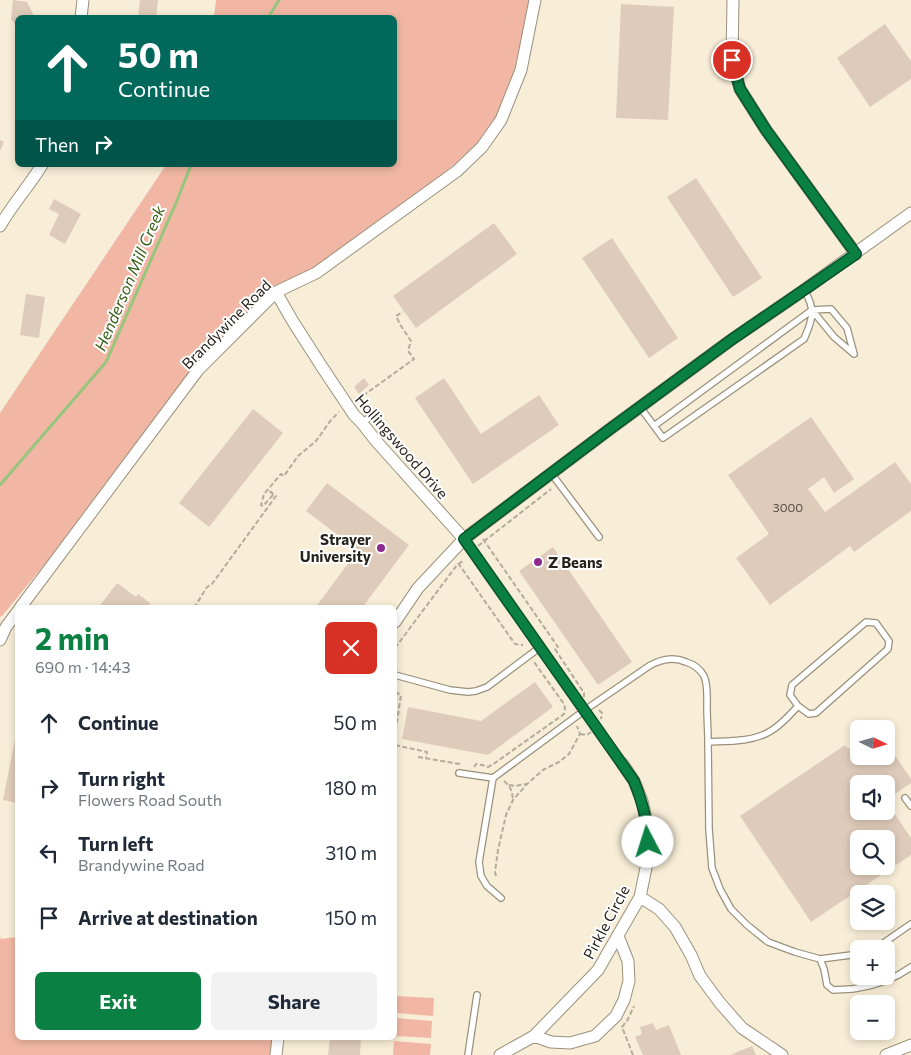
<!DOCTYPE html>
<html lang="en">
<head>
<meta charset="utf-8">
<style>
	body { margin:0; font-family:Commissioner,sans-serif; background:#f2f2f3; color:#1f2937; height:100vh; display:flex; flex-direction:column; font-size:19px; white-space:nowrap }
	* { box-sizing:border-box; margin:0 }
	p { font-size:16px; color:#747a83 }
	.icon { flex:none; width:28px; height:28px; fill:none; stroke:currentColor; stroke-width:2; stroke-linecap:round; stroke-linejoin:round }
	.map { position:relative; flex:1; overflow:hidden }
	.panel { position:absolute; left:15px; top:605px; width:382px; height:435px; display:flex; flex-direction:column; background:#fff; border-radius:8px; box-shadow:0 2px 8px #0003 }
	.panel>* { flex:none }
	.hud { position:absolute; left:15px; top:15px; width:382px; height:152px; border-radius:8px; box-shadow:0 2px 8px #0003; background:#00695c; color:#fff; overflow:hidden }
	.needle { width:32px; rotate:95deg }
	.buttons { position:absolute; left:850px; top:720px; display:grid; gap:10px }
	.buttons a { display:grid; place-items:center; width:45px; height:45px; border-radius:8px; background:#fff; box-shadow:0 2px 8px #0003; font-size:25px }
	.pin { position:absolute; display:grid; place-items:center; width:42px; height:42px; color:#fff; margin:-21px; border:2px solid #fff; border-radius:50%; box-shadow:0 1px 5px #0007 }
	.me { position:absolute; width:55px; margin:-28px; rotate:355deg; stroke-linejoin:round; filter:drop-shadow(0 0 4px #0008) }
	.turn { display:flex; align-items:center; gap:18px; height:105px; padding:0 20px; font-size:22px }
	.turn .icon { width:65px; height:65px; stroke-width:2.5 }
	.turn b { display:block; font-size:35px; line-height:42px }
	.then { display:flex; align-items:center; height:48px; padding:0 20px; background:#0003; gap:10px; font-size:19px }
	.round { display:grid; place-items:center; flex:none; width:52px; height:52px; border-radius:8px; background:#f2f2f3 }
	.summary { display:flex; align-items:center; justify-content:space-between; height:85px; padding:0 20px }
	h1 { font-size:30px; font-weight:700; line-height:38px; color:#0b8043 }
	.action { display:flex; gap:10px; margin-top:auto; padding:10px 20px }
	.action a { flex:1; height:58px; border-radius:8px; background:#0b8043; color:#fff; font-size:20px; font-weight:700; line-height:58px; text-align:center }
	.action a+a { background:#f2f2f3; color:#1f2937 }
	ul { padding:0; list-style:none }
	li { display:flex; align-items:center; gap:15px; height:65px; padding:0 20px }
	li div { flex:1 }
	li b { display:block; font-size:19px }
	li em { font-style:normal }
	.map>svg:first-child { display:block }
	.green { fill:#f1b7a4 }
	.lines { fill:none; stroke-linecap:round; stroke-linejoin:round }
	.stream { stroke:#97c57c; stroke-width:3 }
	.building { fill:#dfcbba; fill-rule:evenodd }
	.service-casing { stroke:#9a917c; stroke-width:8 }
	.minor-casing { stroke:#9a917c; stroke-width:13 }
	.path { stroke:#b4ac9a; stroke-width:2; stroke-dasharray:5 2.5; stroke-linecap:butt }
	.service { stroke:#fff; stroke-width:5.5 }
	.minor { stroke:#fff; stroke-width:11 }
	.route-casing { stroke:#07532c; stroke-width:12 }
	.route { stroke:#0b8043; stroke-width:9 }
	.poi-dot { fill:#8d2990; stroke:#fff; stroke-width:2 }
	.labels { text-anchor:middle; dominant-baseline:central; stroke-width:4; stroke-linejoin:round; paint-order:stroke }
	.number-label { font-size:12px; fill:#554d43 }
	.street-label { font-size:15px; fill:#27231b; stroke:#fff }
	.poi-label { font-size:15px; font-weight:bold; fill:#27231b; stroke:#fff; text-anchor:end }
	.water-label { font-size:16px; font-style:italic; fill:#355e13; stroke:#fff }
</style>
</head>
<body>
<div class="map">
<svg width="911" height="1055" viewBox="0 0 911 1055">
	<rect width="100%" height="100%" fill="#f8eed7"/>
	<path class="green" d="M216,0h315l-19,79 -15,45 -39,37 -56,48 -88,63 -55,31 -58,53 -58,88 -140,171 -3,2v-204l166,-248h229v-147l-181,-1z
		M0,936l1,3 16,-2 1,101h260l-4,17h-274z
		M397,996l37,2 -1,18 -37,-3z
		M395,1018l37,3 -1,17 -36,-2z
		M394,1041l37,3 -1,11h-37z"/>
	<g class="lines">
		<path class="stream" d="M268,18l11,-18
			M0,485l106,-123 70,-159 15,-38"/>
	</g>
	<path class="building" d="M13,0l14,2 7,14 -3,2h-13v10l-7,-9z
		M140,0h18l-2,18h-18z
		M621,4l53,3 -6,113 -52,-2z
		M885,24l26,37v18l-41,28 -33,-49z
		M0,140l4,2 -4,9z
		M696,178l66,100 -29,19 -66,-100z
		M54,199l27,15 -16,30 -16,-9 10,-21 -10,-5z
		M494,223l23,31 -101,74 -23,-32z
		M612,238l66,100 -29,20 -67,-100z
		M26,294l19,3 -6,41 -19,-3z
		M364,378l5,7 -10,9 -5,-7z
		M444,378l37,56 58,-39 20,30 -86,59 -58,-86z
		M253,409l30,24 -74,94 -30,-24z
		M811,417l43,62 -20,14 -10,-16 -16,12 17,23 70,-50 16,22v27l-57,41 -4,-6 -80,59 -34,-47 33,-24 -41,-59z
		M327,483l82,62 -47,63h-47l43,-58 -52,-39z
		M553,547l79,115 -34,23 -79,-114z
		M117,583l19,14 2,-3 12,9 -3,5h-49z
		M535,682l18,25 -65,48 -86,-16 6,-32 73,14z
		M17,729h1v74l-15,-3z
		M859,742v14h27v-14l25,37v4l-25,17v-16h-27v27h27v-10l25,37v17l-100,67 -71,-106 105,-71 3,4zM859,839h27v27h-27z
		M653,1023l3,7 13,-5 12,30h-38l-8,-18 7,-3 -2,-7z
		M330,1038h31l-1,17h-32z
		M752,1046l4,9h-26z"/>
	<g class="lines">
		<g class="service-casing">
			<path id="service" d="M640,407l23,31 141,-99c9,-20 12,-30 0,-49
				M362,423l14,-11
				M654,426l158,-116 19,-1 16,19 7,26 -20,-17 -22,-27
				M551,473l48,64
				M464,539l75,109
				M395,675l55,15 18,2 8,-1 11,-4 52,-39 83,115
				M708,742l1,87 3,39 8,21 11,20 16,16 21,17 27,10 25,7 39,-5
				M459,773l34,5
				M905,798l6,8
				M501,898l-14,-12 -6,-10 -2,-14 14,-84 92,-68 64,-44c12,-7 24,-10 37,-4 7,2 14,7 18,14 4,9 3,21 3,31 0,12 1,23 1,35 19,-1 44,0 61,-10 11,-6 21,-17 29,-26l-8,-11 2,-10 74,-63 10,1 13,18 -1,8 -72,64 -7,1 -11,-8
				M872,949l10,-5 29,-20
				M820,959l4,10 3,16 6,5c8,-1 17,0 25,-2 18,-3 38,-10 53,-21
				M468,1055l9,-60"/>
		</g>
		<g class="minor-casing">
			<path id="minor" d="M733,0l-1,60 8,29 26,41 90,124
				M81,18l2,-18
				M0,226c12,-21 29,-40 42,-61
				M276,292l16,28 30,47 32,48 8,8 14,18 88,98
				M20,608l178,-238 78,-78 40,-19 141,-102 25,-24 19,-27 20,-50 14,-70
				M395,622l23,-34 46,-49 146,-110 121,-89 73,-50 107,-77
				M0,640l6,-13 12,-16
				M640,897l19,12 16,18 16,28 9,21 20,27 22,25 40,27
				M534,1036l17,6 19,1 25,-7 21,-20 8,-16 5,-19 -1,-20 -10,-25
				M276,1055l2,-17
				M500,1055l34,-19 64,-66 42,-73 8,-39v-31l-6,-26 -8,-20 -12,-18
				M886,1055l25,-10"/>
		</g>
		<path class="path" d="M357,400l57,-41 -6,-8 3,-10 -10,-15 -5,-10 7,-4
			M273,495l-10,11 -2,-1 3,-11 17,-20 3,2 14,-20 18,-15 15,-21 8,-8
			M483,539l75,108 -3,2 29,44v4
			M478,546l73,-57
			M458,563l57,81 8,1
			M194,608l13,-21 5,-3 64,-88 -8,-6
			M395,648l62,-83 6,-4
			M395,692l6,3 -6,40
			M599,710l3,3 -1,6
			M580,734l7,1 4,-3
			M395,745l32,7 -1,6
			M418,757l42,7
			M474,767l2,-3 6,1 6,2 4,-2 72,-51 1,-5 -1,-5 -30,-42
			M504,781c7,6 8,10 9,19
			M509,785l6,1 11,-2
			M496,876l-1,-4 3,-22 8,-35 7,-15 14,-16 16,-14 16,-8 10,-8 11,-20 -3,-8
			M633,1055l-11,-28 5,-6 7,-15"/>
		<use href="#service" class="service"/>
		<use href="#minor" class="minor"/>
	</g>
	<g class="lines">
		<g class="route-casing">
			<path id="route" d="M648,842c0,-21 -6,-41 -14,-61l-170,-242 146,-110 121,-89 73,-50 52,-36 -90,-124 -26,-41 -8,-29"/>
		</g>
		<use href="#route" class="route"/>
	</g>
	<g class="poi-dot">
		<circle cx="381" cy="548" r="5"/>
		<circle cx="538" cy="562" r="5"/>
	</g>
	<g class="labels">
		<g class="number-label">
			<text x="788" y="507">3000</text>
		</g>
		<g class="street-label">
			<text transform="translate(226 324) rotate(-45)">Brandywine Road</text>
			<text transform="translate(402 446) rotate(49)">Hollingswood Drive</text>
			<text transform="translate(606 922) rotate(-62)">Pirkle Circle</text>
		</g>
		<g class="poi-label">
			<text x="371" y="539">Strayer<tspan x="371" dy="17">University</tspan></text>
			<text x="548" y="562" text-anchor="start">Z Beans</text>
		</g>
		<g class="water-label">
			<text transform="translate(129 278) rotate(-67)">Henderson Mill Creek</text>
		</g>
	</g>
</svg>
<div class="buttons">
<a><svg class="needle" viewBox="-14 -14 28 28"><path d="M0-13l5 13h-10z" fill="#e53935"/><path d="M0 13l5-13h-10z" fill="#747a83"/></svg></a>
<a><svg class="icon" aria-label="sound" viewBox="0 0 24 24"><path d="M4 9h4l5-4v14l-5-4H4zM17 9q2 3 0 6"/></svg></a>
<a><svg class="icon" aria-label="search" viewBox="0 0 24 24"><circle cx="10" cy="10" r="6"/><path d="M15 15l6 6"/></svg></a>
<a><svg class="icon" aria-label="layers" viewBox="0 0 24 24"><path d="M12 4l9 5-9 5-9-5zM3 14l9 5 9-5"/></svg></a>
<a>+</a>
<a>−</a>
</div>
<div class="pin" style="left:732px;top:60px;background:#d93025"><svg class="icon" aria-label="arrive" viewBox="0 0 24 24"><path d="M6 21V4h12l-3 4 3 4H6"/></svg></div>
<svg class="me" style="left:648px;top:842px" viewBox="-20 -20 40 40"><circle r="19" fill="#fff"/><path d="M0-13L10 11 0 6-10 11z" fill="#0b8043"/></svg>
<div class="hud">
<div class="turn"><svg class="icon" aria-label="ahead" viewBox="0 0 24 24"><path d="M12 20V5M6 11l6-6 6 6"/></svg><div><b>50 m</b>Continue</div></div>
<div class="then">Then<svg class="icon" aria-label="right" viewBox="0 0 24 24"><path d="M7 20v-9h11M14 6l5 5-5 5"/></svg></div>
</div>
<section class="panel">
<div class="summary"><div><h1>2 min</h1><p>690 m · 14:43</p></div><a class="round" style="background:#d93025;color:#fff"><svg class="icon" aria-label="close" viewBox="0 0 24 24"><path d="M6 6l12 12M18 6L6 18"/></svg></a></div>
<ul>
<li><svg class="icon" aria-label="ahead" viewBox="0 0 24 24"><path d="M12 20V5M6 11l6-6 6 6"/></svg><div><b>Continue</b></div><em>50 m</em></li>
<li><svg class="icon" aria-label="right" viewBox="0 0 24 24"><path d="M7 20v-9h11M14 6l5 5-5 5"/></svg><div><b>Turn right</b><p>Flowers Road South</p></div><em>180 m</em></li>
<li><svg class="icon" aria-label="left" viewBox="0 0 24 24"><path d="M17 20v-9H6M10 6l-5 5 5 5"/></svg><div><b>Turn left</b><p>Brandywine Road</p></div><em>310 m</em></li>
<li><svg class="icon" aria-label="arrive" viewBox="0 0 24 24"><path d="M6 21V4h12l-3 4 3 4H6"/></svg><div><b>Arrive at destination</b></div><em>150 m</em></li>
</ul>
<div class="action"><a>Exit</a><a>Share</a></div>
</section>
</div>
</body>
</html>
